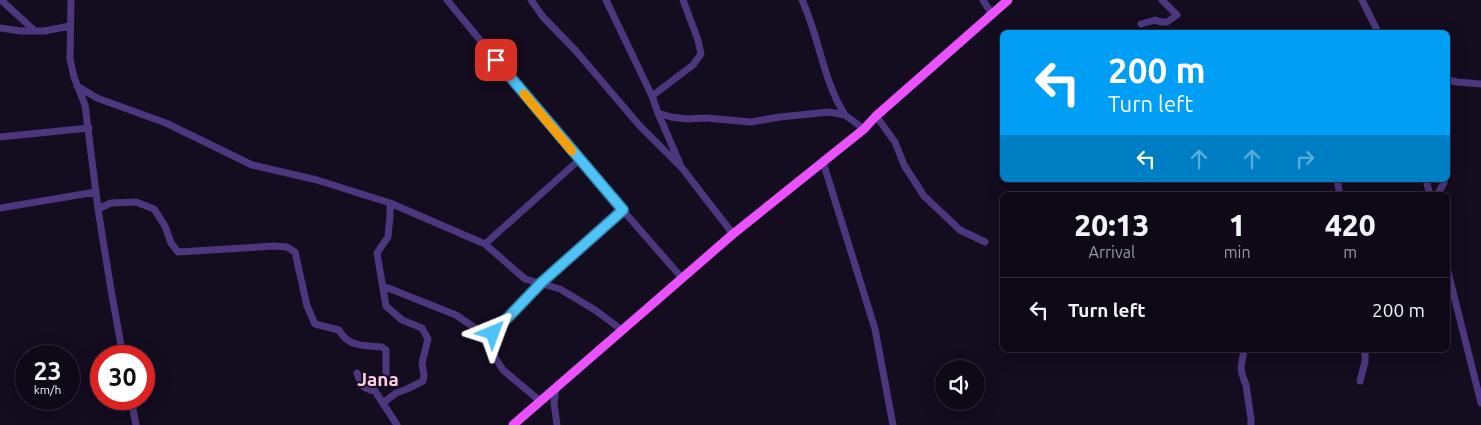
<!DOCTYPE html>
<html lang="en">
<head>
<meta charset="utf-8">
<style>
	body { margin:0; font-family:Ubuntu,sans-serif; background:#181220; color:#f1f3f6; height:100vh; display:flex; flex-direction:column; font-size:19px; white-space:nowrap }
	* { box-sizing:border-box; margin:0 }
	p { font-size:16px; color:#9b9aa1 }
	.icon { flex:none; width:28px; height:28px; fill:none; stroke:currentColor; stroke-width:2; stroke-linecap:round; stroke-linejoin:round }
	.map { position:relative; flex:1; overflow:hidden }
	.drawer { position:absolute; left:1000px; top:192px; width:450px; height:160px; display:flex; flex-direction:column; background:#0f0917; border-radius:8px; box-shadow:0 5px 20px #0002,0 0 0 1px #2f2a36 }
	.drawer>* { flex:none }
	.guide { position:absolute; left:1000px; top:30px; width:450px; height:152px; border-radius:8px; box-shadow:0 5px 20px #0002,0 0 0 1px #2f2a36; background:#009ef5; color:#fff; overflow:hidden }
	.tools { position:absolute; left:935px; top:360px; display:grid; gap:10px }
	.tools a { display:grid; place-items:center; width:50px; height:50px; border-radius:50%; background:#0f0917; box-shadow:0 5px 20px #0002,0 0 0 1px #2f2a36; font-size:25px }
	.speed { position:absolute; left:15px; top:345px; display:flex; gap:10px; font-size:25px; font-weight:700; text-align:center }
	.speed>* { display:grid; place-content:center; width:65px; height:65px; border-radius:50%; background:#0f0917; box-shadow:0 5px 20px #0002,0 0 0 1px #2f2a36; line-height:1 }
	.speed small { font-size:12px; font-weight:400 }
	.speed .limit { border:8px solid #d22; background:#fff; color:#111 }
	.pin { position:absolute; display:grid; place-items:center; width:42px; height:42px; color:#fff; margin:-21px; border-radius:10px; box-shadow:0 2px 8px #0006 }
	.me { position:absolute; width:55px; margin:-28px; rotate:44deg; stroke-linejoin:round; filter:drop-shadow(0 0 4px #0008) }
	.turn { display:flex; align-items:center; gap:18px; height:105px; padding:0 25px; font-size:22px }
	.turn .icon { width:65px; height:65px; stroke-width:2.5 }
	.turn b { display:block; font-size:35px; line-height:42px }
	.lanes { display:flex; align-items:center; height:48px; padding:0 25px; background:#0003; justify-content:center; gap:25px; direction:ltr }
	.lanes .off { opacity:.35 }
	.eta { display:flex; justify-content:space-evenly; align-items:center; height:85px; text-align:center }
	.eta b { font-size:30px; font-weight:800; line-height:35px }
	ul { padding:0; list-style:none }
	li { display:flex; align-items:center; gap:15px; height:65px; padding:0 25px; border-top:1px solid #2f2a36 }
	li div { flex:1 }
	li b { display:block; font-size:19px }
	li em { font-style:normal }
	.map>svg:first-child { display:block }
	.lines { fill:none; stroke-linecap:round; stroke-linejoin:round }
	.minor { stroke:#4c377e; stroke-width:7 }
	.major { stroke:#eb52ff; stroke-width:9 }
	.route-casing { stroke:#337fa1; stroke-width:12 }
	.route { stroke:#4fc3f7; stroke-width:9 }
	.slow { stroke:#f59e0b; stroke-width:9 }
	.labels { text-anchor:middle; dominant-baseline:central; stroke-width:4; stroke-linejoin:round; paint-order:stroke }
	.quarter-label { font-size:19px; font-weight:bold; fill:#ffcde0; stroke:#140c1f }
</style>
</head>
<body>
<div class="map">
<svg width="1481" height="425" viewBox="0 0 1481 425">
	<rect width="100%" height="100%" fill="#140c1f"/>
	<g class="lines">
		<path class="minor" d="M1,0l34,31h9l26,-5
			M71,0l-1,59 4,18 11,28 13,104 13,81 12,66
			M447,0l132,160 103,118
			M531,0l12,17 33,34 63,74 43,43 51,66
			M606,0l46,96 6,17 22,51
			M802,0c17,36 21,81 43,115
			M983,0l9,14
			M1362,0l16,32
			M1141,24l14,-4 6,2h6l10,-7 -15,-15
			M0,28l21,3h14
			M1448,80l9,2 24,2
			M77,86l20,12 69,25 86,42 65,15 73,23 95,41 40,35 35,10 35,21 27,20
			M652,96l41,-31 8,-11 -3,-14 -15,-40
			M658,113l13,4 16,2 19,-1 45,4 29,-5 49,-5 16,3 19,14
			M876,116l19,26 9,23 20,31 36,34 25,12
			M0,137l89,-9
			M823,162l52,167 18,96
			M1337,180l3,15
			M1426,180l4,15
			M1437,195l7,-12v-3
			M0,208l96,-16
			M98,209l13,-6 25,-1 18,7 11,17 6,17 7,9 97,-6 12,1 8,5 12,54 8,18 24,6c10,18 25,15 43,17l4,3v26
			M485,244l94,-84
			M1448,272l33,131
			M383,286l73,29 22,15 25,40 37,31
			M478,330l15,3 49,-51 81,-72
			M1244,350l-3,17 1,7 4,11 5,34v6
			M357,373c4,12 5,16 18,18l22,34
			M1360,381l5,-19v-12
			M556,388l-2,15 3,22
			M131,399l5,26
			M383,403l13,-10 11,-4 16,-8 1,-6 -2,-12 6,-24 -6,-11 -20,-8 -16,-14 -9,-53 11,-16 2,-21v-13"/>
		<path class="major" d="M513,425l220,-191 131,-105 12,-13 132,-116"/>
	</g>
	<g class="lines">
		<g class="route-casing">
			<path id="route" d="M493,333l49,-51 81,-72 -127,-150"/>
		</g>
		<use href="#route" class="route"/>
		<path class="slow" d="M524,94l48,57"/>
	</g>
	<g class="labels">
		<g class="quarter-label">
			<text x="378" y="379">Jana</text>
		</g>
	</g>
</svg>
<div class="tools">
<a><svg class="icon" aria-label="sound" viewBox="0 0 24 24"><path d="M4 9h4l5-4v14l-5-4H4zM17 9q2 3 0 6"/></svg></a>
</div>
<div class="speed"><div>23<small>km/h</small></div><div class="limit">30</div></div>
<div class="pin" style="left:496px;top:60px;background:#d93025"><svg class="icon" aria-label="arrive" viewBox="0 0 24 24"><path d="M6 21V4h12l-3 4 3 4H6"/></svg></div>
<svg class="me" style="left:493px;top:333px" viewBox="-20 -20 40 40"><path d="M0-17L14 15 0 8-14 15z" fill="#4fc3f7" stroke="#fff" stroke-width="4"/></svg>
<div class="guide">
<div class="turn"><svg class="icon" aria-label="left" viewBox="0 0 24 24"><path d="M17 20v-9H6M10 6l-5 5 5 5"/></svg><div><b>200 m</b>Turn left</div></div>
<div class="lanes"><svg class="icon" aria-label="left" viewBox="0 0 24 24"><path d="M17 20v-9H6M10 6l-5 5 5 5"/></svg><svg class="icon off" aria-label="ahead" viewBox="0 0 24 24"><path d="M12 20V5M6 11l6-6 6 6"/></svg><svg class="icon off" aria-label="ahead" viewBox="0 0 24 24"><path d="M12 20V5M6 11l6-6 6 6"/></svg><svg class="icon off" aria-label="right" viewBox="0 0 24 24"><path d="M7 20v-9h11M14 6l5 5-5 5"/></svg></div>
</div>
<section class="drawer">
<div class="eta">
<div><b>20:13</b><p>Arrival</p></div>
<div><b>1</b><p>min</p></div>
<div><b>420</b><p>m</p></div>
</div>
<ul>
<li><svg class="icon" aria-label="left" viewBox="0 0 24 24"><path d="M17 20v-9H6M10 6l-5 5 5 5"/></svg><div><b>Turn left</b></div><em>200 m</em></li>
</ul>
</section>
</div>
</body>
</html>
